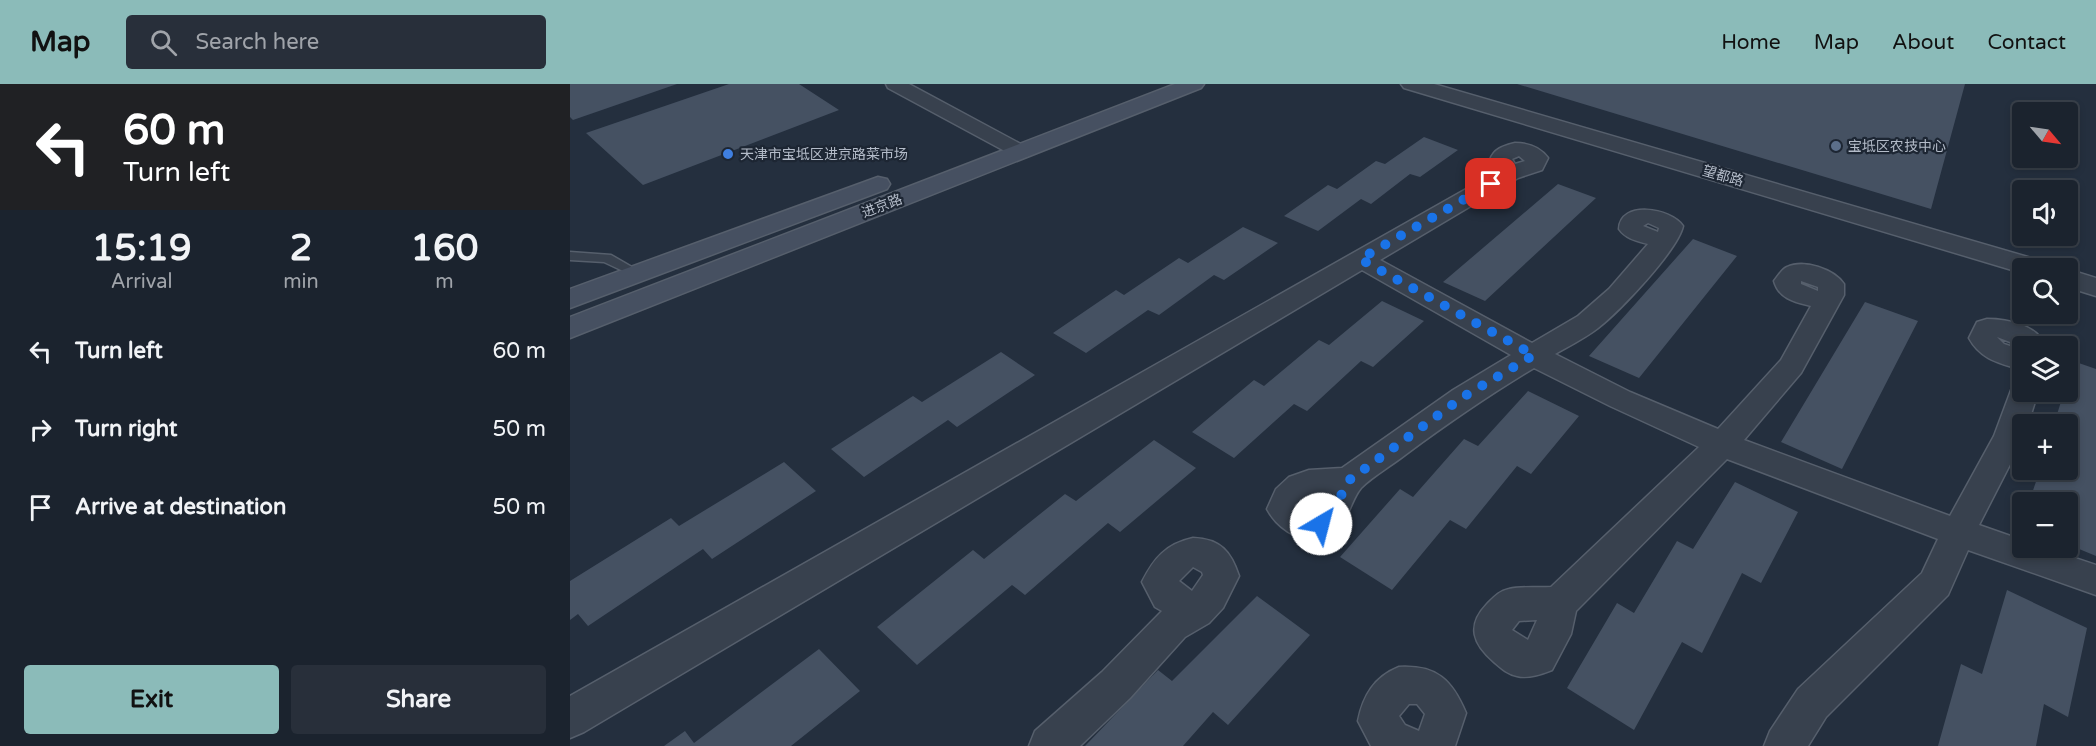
<!DOCTYPE html>
<html lang="en">
<head>
<meta charset="utf-8">
<style>
	body { margin:0; font-family:"Varela Round","Noto Sans SC",sans-serif; background:#282f3a; color:#f1f3f6; height:100vh; display:flex; flex-direction:column; font-size:22px; white-space:nowrap }
	* { box-sizing:border-box; margin:0 }
	p { font-size:20px; color:#a0a4aa }
	.icon { flex:none; width:33px; height:33px; fill:none; stroke:currentColor; stroke-width:2; stroke-linecap:round; stroke-linejoin:round }
	.map { position:relative; flex:1; overflow:hidden }
	.panel { display:flex; flex-direction:column; background:#1b232e; width:570px }
	.panel>* { flex:none }
	.banner { background:#202124; color:#fff; overflow:hidden }
	.needle { width:39px; rotate:119deg }
	.fabs { position:absolute; left:1442px; top:18px; display:grid; gap:12px }
	.fabs a { display:grid; place-items:center; width:66px; height:66px; border-radius:6px; background:#1b232e; box-shadow:0 3px 9px #0003,0 0 0 2px #39404a; font-size:30px }
	.pin { position:absolute; display:grid; place-items:center; width:51px; height:51px; color:#fff; margin:-26px; border-radius:12px; box-shadow:0 3px 9px #0006 }
	.me { position:absolute; width:66px; margin:-33px; rotate:37deg; stroke-linejoin:round; filter:drop-shadow(0 0 4px #0008) }
	.turn { display:flex; align-items:center; gap:21px; height:126px; padding:0 24px; font-size:27px }
	.turn .icon { width:78px; height:78px; stroke-width:2.5 }
	.turn b { display:block; font-size:42px; line-height:51px }
	.eta { display:flex; justify-content:space-evenly; align-items:center; height:102px; text-align:center }
	.eta b { font-size:36px; font-weight:700; line-height:42px }
	.button { display:flex; gap:12px; margin-top:auto; padding:12px 24px }
	.button a { flex:1; height:69px; border-radius:6px; background:#8bbbb9; color:#111; font-size:24px; font-weight:700; line-height:69px; text-align:center }
	.button a+a { background:#282f3a; color:#f1f3f6 }
	ul { padding:0; list-style:none }
	li { display:flex; align-items:center; gap:18px; height:78px; padding:0 24px }
	li div { flex:1 }
	li b { display:block; font-size:22px }
	li em { font-style:normal }
	header { display:flex; align-items:center; gap:36px; box-sizing:border-box; height:84px; padding:0 30px; background:#8bbbb9; color:#111 }
	header strong { font-size:28px }
	nav { display:flex; gap:33px; margin-inline-start:auto; font-size:21px }
	.search { width:420px; height:54px; background:#282f3a; display:flex; align-items:center; gap:15px; box-sizing:border-box; padding:0 21px; border-radius:6px; color:#a0a4aa; font-size:22px }
	main { display:flex; flex:1; min-height:0 }
	.map>svg:first-child { display:block }
	.building { fill:#455162 }
	.lines { fill:none; stroke-linecap:round; stroke-linejoin:round }
	.service-casing { stroke:#565f6c; stroke-width:3 }
	.minor-casing { stroke:#565f6c; stroke-width:3 }
	.tertiary-casing { stroke:#565f6c; stroke-width:3 }
	.secondary-casing { stroke:#565f6c; stroke-width:3 }
	.service { fill:#38414e; fill-rule:evenodd }
	.minor { fill:#38414e; fill-rule:evenodd }
	.tertiary { fill:#38414e; fill-rule:evenodd }
	.secondary { fill:#465061; fill-rule:evenodd }
	.route { stroke:#1a73e8; stroke-width:10; stroke-dasharray:0 18 }
	.service-dot { fill:#5c6f8a; stroke:#1d2633; stroke-width:2 }
	.shop-dot { fill:#3f7fe0; stroke:#1d2633; stroke-width:2 }
	.labels { text-anchor:middle; dominant-baseline:central; stroke-width:4.5; stroke-linejoin:round; paint-order:stroke }
	.far-poi-label { font-size:14px; fill:#b4bcc9; stroke:#1d2633; text-anchor:start }
	.far-street-label { font-size:14px; fill:#b4bcc9; stroke:#1d2633 }
</style>
</head>
<body>
<header>
<strong>Map</strong>
<div class="search"><svg class="icon" aria-label="search" viewBox="0 0 24 24"><circle cx="10" cy="10" r="6"/><path d="M15 15l6 6"/></svg>Search here</div>
<nav><a>Home</a><a>Map</a><a>About</a><a>Contact</a></nav>
</header>
<main>
<section class="panel">
<div class="banner">
<div class="turn"><svg class="icon" aria-label="left" viewBox="0 0 24 24"><path d="M17 20v-9H6M10 6l-5 5 5 5"/></svg><div><b>60 m</b>Turn left</div></div>
</div>
<div class="eta">
<div><b>15:19</b><p>Arrival</p></div>
<div><b>2</b><p>min</p></div>
<div><b>160</b><p>m</p></div>
</div>
<ul>
<li><svg class="icon" aria-label="left" viewBox="0 0 24 24"><path d="M17 20v-9H6M10 6l-5 5 5 5"/></svg><div><b>Turn left</b></div><em>60 m</em></li>
<li><svg class="icon" aria-label="right" viewBox="0 0 24 24"><path d="M7 20v-9h11M14 6l5 5-5 5"/></svg><div><b>Turn right</b></div><em>50 m</em></li>
<li><svg class="icon" aria-label="arrive" viewBox="0 0 24 24"><path d="M6 21V4h12l-3 4 3 4H6"/></svg><div><b>Arrive at destination</b></div><em>50 m</em></li>
</ul>
<div class="button"><a>Exit</a><a>Share</a></div>
</section>
<div class="map">
<svg width="1526" height="662" viewBox="0 0 1526 662">
	<rect width="100%" height="100%" fill="#242f3e"/>
	<path class="building" d="M0,0h107l-104,36 -3,-3z
		M159,0h70l40,26 -196,75 -57,-52z
		M947,0h448l-34,125z
		M854,53l34,13 -38,27 -10,-3 -39,30 -10,-5 -43,32 -34,-15 44,-31 9,4 39,-28 9,3z
		M988,100l38,14 -111,103 -42,-19z
		M673,143l35,16 -54,37 -10,-5 -55,40 -11,-5 -62,43 -33,-20 63,-43 8,5 55,-37 9,5z
		M1123,155l44,17 -98,122 -50,-22z
		M812,217l42,20 -51,46 -12,-6 -54,50 -13,-7 -60,54 -42,-26 62,-52 10,6 55,-46 10,5z
		M1295,218l53,19 -76,148 -61,-27z
		M431,268l34,23 -78,52 -9,-7 -84,57 -33,-28 82,-53 9,6z
		M1503,277l23,8v187l-29,-12v-42h-38l11,-32h27v-46h-13l10,-32h3v-11z
		M958,307l51,25 -48,58 -14,-8 -51,63 -16,-9 -58,70 -52,-33 60,-68 13,8 51,-58 14,7z
		M584,356l42,28 -76,64 -12,-9 -83,72 -13,-10 -95,80 -40,-38 96,-77 11,9 81,-65 11,7z
		M214,378l32,29 -104,68 -9,-10 -115,77 -10,-12 -8,6v-39l101,-63 8,8z
		M1165,398l63,30 -37,71 -19,-10 -40,80 -20,-11 -48,88 -67,-42 50,-85 17,10 43,-72 16,8z
		M1437,506l80,38 -19,89 -24,-13 -8,42h-98l23,-82 21,10z
		M687,512l53,39 -82,90 -15,-13 -30,34h-98l73,-76 14,11z
		M249,565l41,42 -69,55h-127l21,-15 9,12z"/>
	<g class="lines">
		<g class="service-casing">
			<path id="service" d="M0,168l41,3 33,19 -6,4 -34,-16 -34,-2z"/>
		</g>
		<g class="minor-casing">
			<path id="minor" d="M316,0h23l119,64 4,4 -4,4 -7,2 -7,-2 -126,-68z
				M945,59c13,0 25,4 33,15l-6,12 -24,8 -138,82 152,83 46,-27 31,-27 39,-45c-11,-3 -22,-5 -29,-15 1,-29 52,-21 64,-3 -5,24 -64,86 -85,102 -13,10 -29,18 -43,26l75,38 88,37 63,-69 30,-54c-16,-4 -32,-7 -37,-25 4,-5 8,-12 13,-14 17,-8 47,2 57,17v11l-43,78 -57,67 206,76 44,-80 19,-51 9,-3v10h16l-10,32h-6v17l-43,84 43,15v8h23l51,17v30l-128,-45 -20,45 -122,122 -18,29h-44l6,-15 28,-42 124,-116 16,-34 -211,-80 -151,152 -5,23 -19,36c-10,4 -24,9 -35,6 -10,-2 -16,-8 -23,-14 -21,-18 -28,-36 -7,-58 7,-7 12,-13 22,-15 13,-3 29,-1 42,-2l148,-140 -89,-41 -76,-38c-45,27 -87,56 -129,87 -14,11 -32,21 -44,33 -11,13 -13,36 -29,46 -24,15 -53,-3 -65,-25l9,-20 13,-12 20,-7 33,-2 111,-78 58,-35 -149,-85 -778,462 -14,6v-42l928,-525 -8,-11c4,-12 14,-14 25,-17zM949,72l6,5 -10,3 -3,-5zM1078,139l11,5 -1,4 -15,-6zM1231,197l17,6v4l-17,-7zM755,410l-13,17 -10,-6 9,-10zM967,536l-9,20 -16,-10 7,-9z
				M1417,235c20,0 51,6 58,27h-23v24c-22,-7 -41,-10 -53,-32l8,-16zM1427,253l13,5 9,7 -15,-5z
				M623,454c28,1 38,14 46,38l-16,32 -14,15 -24,14 -55,61 -50,48h-51l6,-15 67,-59 60,-61 -7,-4 -13,-25c12,-24 24,-38 51,-44zM623,483l9,5 1,3 -11,16 -13,-10z
				M829,583c38,-2 53,13 67,46l-11,33h-84l-13,-25c5,-25 16,-44 41,-54zM839,620h8l8,10 -6,17 -14,-6 -6,-9z"/>
		</g>
		<g class="tertiary-casing">
			<path id="tertiary" d="M831,0h33l611,178 4,6h-27v5l-618,-185z
				M1497,185l29,9v18l-29,-9z"/>
		</g>
		<g class="secondary-casing">
			<path id="secondary" d="M605,0h29l-3,4 -631,250v-21z
				M308,93l9,2 3,5 -3,5 -317,119v-19z"/>
		</g>
		<use href="#service" class="service"/>
		<use href="#minor" class="minor"/>
		<use href="#tertiary" class="tertiary"/>
		<use href="#secondary" class="secondary"/>
	</g>
	<g class="lines">
		<path class="route" d="M751,440l15,-18 12,-25 115,-84 71,-42 -174,-96 131,-75"/>
	</g>
	<circle class="service-dot" cx="1266" cy="62" r="6"/>
	<circle class="shop-dot" cx="158" cy="70" r="6"/>
	<g class="labels">
		<g class="far-poi-label">
			<text x="1278" y="62">宝坻区农技中心</text>
			<text x="170" y="70">天津市宝坻区进京路菜市场</text>
		</g>
		<g class="far-street-label">
			<text transform="translate(1153 92) rotate(16)">望都路</text>
			<text transform="translate(312 122) rotate(-21)">进京路</text>
		</g>
	</g>
</svg>
<div class="fabs">
<a><svg class="needle" viewBox="-14 -14 28 28"><path d="M0-13l5 13h-10z" fill="#e53935"/><path d="M0 13l5-13h-10z" fill="#a0a4aa"/></svg></a>
<a><svg class="icon" aria-label="sound" viewBox="0 0 24 24"><path d="M4 9h4l5-4v14l-5-4H4zM17 9q2 3 0 6"/></svg></a>
<a><svg class="icon" aria-label="search" viewBox="0 0 24 24"><circle cx="10" cy="10" r="6"/><path d="M15 15l6 6"/></svg></a>
<a><svg class="icon" aria-label="layers" viewBox="0 0 24 24"><path d="M12 4l9 5-9 5-9-5zM3 14l9 5 9-5"/></svg></a>
<a>+</a>
<a>−</a>
</div>
<div class="pin" style="left:921px;top:100px;background:#d93025"><svg class="icon" aria-label="arrive" viewBox="0 0 24 24"><path d="M6 21V4h12l-3 4 3 4H6"/></svg></div>
<svg class="me" style="left:751px;top:440px" viewBox="-20 -20 40 40"><circle r="19" fill="#fff"/><path d="M0-13L10 11 0 6-10 11z" fill="#1a73e8"/></svg>
</div>
</main>
</body>
</html>
